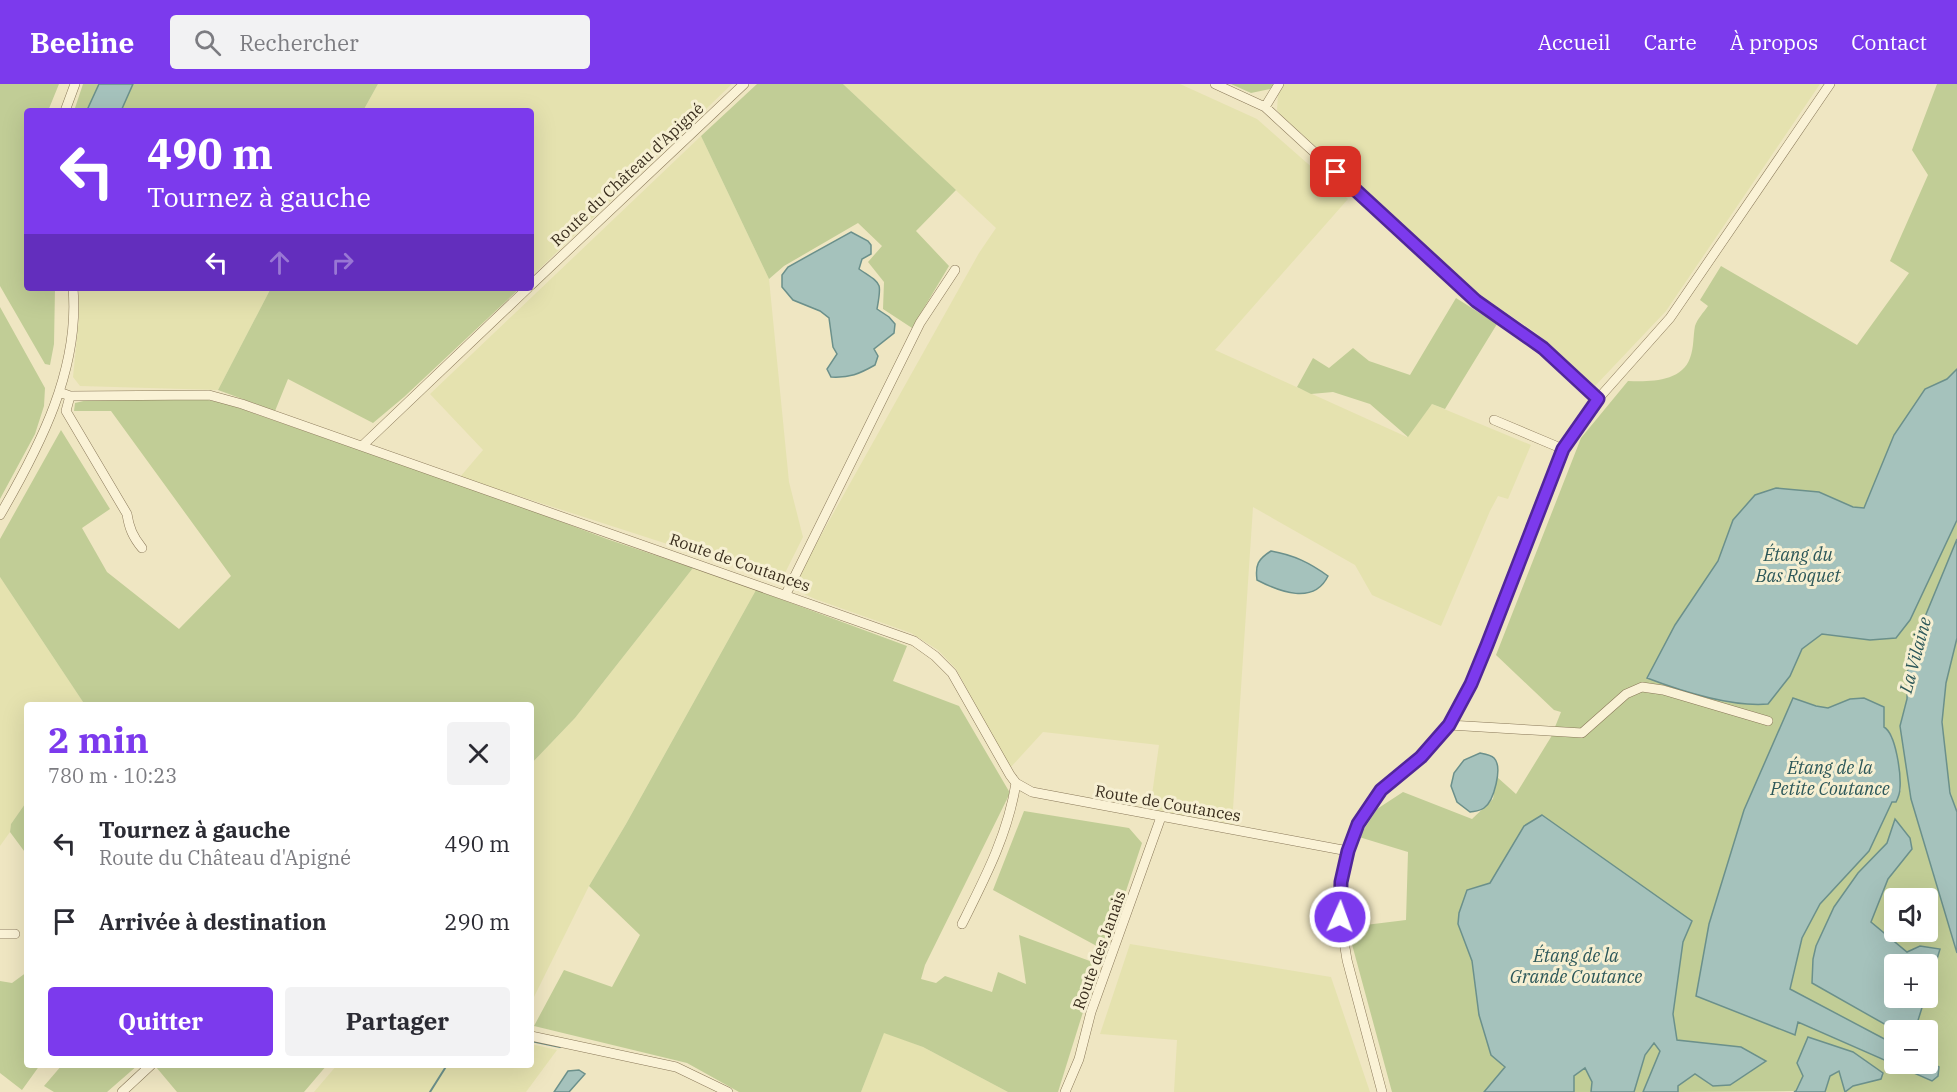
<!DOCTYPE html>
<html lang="fr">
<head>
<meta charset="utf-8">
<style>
	body { margin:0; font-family:"IBM Plex Serif",serif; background:#f2f2f3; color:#2b2b33; height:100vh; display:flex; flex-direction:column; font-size:22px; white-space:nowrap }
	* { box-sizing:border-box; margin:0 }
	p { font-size:20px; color:#7c7c81 }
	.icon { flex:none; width:33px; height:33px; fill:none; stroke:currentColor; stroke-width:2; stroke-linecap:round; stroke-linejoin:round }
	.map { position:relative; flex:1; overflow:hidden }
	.drawer { position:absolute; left:24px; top:618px; width:510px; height:366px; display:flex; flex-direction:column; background:#fff; border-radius:6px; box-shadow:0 6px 24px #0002 }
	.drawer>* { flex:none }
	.guide { position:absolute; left:24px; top:24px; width:510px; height:183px; border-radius:6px; box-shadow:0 6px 24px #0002; background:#7c3aed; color:#fff; overflow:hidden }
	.tools { position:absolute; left:1884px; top:804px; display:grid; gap:12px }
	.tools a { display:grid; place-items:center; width:54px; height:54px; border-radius:6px; background:#fff; box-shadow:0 6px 24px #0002; font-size:30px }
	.pin { position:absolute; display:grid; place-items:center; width:51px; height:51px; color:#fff; margin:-26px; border-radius:12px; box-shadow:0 3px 9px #0006 }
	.me { position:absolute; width:66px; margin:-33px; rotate:2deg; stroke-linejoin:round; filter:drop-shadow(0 0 4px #0008) }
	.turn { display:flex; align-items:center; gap:21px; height:126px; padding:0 24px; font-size:27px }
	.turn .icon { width:78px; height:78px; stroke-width:2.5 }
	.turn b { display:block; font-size:42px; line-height:51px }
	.lanes { display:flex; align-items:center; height:57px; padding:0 24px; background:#0003; justify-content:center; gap:30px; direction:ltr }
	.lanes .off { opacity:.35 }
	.round { display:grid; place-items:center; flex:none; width:63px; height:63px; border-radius:6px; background:#f2f2f3 }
	.overview { display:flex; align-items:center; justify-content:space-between; height:102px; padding:0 24px }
	h1 { font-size:36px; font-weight:700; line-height:45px; color:#7c3aed }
	.cta { display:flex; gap:12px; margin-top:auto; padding:12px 24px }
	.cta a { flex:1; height:69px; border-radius:6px; background:#7c3aed; color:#fff; font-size:24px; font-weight:700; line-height:69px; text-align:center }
	.cta a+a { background:#f2f2f3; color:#2b2b33 }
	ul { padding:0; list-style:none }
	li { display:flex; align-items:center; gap:18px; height:78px; padding:0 24px }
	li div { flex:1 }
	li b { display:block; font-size:22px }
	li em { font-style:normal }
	header { display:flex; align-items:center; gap:36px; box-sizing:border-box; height:84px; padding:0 30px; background:#7c3aed; color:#fff }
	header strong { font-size:28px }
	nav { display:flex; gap:33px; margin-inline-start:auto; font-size:21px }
	.search { width:420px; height:54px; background:#f2f2f3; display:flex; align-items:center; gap:15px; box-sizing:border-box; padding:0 21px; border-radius:6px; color:#7c7c81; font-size:22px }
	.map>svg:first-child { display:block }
	.farmland { fill:#e5e2af }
	.green { fill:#c1cd96; fill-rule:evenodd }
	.water { fill:#a5c2bc; stroke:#6b908b; stroke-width:1.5 }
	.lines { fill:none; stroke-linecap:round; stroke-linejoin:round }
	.stream { stroke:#6b908b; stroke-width:2 }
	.minor-casing { stroke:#897859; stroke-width:10 }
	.minor { stroke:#faf2d6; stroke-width:9 }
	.route-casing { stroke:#51269a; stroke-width:15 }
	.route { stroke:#7c3aed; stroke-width:10 }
	.labels { text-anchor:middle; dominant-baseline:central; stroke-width:6; stroke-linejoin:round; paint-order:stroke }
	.street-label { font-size:16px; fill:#392d1d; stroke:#f6efd2 }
	.water-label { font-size:18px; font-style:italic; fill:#2c5759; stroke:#f6efd2 }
</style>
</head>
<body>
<header>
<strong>Beeline</strong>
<div class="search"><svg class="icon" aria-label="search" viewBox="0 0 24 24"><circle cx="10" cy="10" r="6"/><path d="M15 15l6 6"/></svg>Rechercher</div>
<nav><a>Accueil</a><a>Carte</a><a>À propos</a><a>Contact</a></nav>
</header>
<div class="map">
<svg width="1957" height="1008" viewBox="0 0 1957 1008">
	<rect width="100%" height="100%" fill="#efe6c2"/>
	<path class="farmland" d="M378,0h354l-201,193v-166h-168z
		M843,0h337l77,35 91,80 -133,151 192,87 25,-33 99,41 -23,54 -10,-3 -8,15 -49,115 -69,-31 -17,-30 -102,-58 -21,317 -82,-15 9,-64 -116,-13 -33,36 -54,-99 -18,-19 -27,-17 -96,-34 -17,-8 3,-20 178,-318 17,-25z
		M1284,0h536l-154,227 -71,75 -60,-54 -57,-38 -197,-179 -4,-5 1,-16z
		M701,52l68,143 20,203 14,55 -19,38 -8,4 -316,-102 23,-27 -53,-56z
		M79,204h192l-53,102 -138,-4 -7,-9 6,-60z
		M693,484l63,22 -130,234 -37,62 -58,117v-239l44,-46z
		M0,493l85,128h-58v96l-16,23 -1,8 -10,14z
		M1130,860l201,33 39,115h-196l3,-52 -77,-6z
		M884,948l39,15 85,45h-147z
		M531,960l26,6 -31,42h-212l23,-27h194z"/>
	<path class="green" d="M0,0h59l-11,27h-21v177h28l-1,56 -4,21 -5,-1 -45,-78z
		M83,0h295l-15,27h-289z
		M757,0h86l113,106 -40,41 33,35 -37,62 -29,-19 1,-27 -16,-20 14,-16 -24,-23 -74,43 -15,13 -68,-143z
		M1231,0h42l-3,5 -19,4z
		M1937,0h20v285l-10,10 -22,10 -31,46 -30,73 -11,-1 -34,-15 -86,28 -15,41 -43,64 -28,53 143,-2 12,-27 20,-15 48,6 40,-20 47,-100v19l-49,119 -1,41 -7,27 57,227v139h-132l5,-16 9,-5 14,15 27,-7 -27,-27 -45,-15 -5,39 -7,15 -118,1v-6l17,-12 18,12 28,-39 -64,-7 -4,-26 10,-72 9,-21 -71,-49 -97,-46 -34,57 -23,7 -9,34 14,37 7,54 26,52 -21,25h-92l-42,-155 -1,-10 57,-7 2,-68 -49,-15 18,-28 26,-17 69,27 21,-20 4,-22 19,17 35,-57 10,-25 -7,-2 -58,-55 85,-217 47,-57c20,1 54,1 62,-23 4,-11 3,-21 5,-32 2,-7 9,-14 13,-20l-8,-6 21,-34 136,79 52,-72 -19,-12 38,-86 -16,-25zM1793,614l23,8 12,2 22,-9 34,8v20l8,9 5,22 4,32 -9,11 -23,50 -49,53 -18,34 -12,51 104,55 1,-14 -83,-47 4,-37 18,-39 24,-34 29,-30 8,-23 17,29 -24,30 -17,43 36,31 32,-4 -11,40v9h-3l-10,32h13v31l11,6 -7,13 -135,-59 -2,13 -99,-38 13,-72 35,-114zM1894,814h34v34h-34z
		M271,204h249l-116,109 -31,26 -85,-44 -13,32 -57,-21z
		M1456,214l41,26 -52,85 -13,-5 -24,33 -38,-33 -37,-12 -22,2 -14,-7 16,-29 16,10 24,-20 16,13 41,14z
		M0,223l45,81 -1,18 -9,28 -35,65z
		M150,314l58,2 19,4 282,98 98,37 86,29 -118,150 -44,46v-59h-446l-85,-128v-38l61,-109 49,79 -28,19 25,44 72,57 52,-53 -120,-165h-37l1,-8 17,-4z
		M756,506l151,56 -14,35 66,25 51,87 -85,172 -4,14 15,4 9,-7 47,16 6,-20 28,12 -7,-49 79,29 -40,128h-50l-85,-45 -39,-14 -23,59h-122l-52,-29 -153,-37 30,-56 48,17 28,-52 -51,-49 37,-62z
		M1957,554v174c-20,-53 -19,-121 0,-174z
		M27,717v54l-17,-23 1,-8z
		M1024,727l105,17 13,15 -36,108 -113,-61z
		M27,888v93h13l-18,25 -22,-17v-92l12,2z
		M1654,959l7,8 -18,41h-9l11,-37z
		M62,981h76l-31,27h-53l-10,-6z
		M158,981h169l-23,27h-127l-21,-25z
		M1585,984l7,14 -1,10h-17v-16z"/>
	<path class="water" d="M99,0h34l-12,27h-33v-3z
		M851,148l17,9 3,4v9l-9,5 -3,10c23,16 23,12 18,40l12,8 6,7 -1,9 -20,16 4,7 -3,9c-16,9 -25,13 -44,12l-4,-8 10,-15 -4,-7 -4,-29 -9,-7 -27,-11 -11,-13v-12l6,-8z
		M1957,285v151l-47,100 -14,18 -26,2 -48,-6 -20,15 -12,27 -22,28c-36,3 -87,-13 -121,-26l28,-53 43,-64 15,-41 22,-25 21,-7 43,4 34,15 11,1 30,-73 31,-46 22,-10z
		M1957,455v99l-11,45 -4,39 8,71 7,19v141l-46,-154 -11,-73 7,-27 1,-41z
		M1271,467c23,4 39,12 57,25 -14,29 -48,16 -71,4 -2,-15 1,-21 14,-29z
		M1793,614l23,8 12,2 22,-9 14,-1 20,9v20c12,7 17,47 16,61 0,5 -2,10 -4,14h-4l-23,49 -49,53 -18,34 -12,51 104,55v20h34v-3l11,6 -1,9 -6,5 -134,-59 -3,13 -99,-39 13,-72 35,-114z
		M1480,669c5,1 11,2 14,5 9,9 0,43 -10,50 -4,3 -9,3 -14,4l-13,-10 -6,-16 3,-13 10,-13z
		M1542,731l150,106 -9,21 -10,72 4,26 64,7 25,14 -36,24 -17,1 -18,-12 -17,12v6h-35l17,-41 -6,-8 -9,12 -11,37h-43l1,-10 -7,-14 -11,8v16h-90l21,-25 -14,-12 -12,-40 -7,-54 -14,-37 1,-11 8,-23 23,-7 34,-57z
		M1895,735l15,19 2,11 -24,30 -17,43 36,30 13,-6 20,3 -12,40v-25h-34v34h31l-10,32h-20l-83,-47 1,-24 3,-13 18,-39 24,-34 29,-30z
		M1808,953l45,15 30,21 -2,6 -28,7 -8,6 -6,-21 -9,5 -5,16h-31l2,-1 7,-15 -6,-13z
		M579,986l6,4 -16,18h-15l14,-21z"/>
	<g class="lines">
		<path class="stream" d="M531,957l29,6
			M430,1008l17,-27"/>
		<g class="minor-casing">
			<path id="minor" d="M1215,0l50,23 211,194 67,47 55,51
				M1265,23l14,-23
				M65,27l10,-27
				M531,201l213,-201
				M59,308l11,4 139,-1 33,9 672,237 21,15 17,17 58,102 6,8 16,9 316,59
				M70,312l-4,15 61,103c2,14 6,23 15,34
				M1494,336l69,29
				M362,362l166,-158
				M0,431c40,-69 80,-146 73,-227
				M786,510l134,-271 35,-53
				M1449,641l133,8 44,-39 16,-7 21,3 105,31
				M962,840c23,-46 46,-90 54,-141
				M0,850h15
				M531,952l145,31 52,25
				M122,1008l29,-27
				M1065,1008l14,-33 12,-47 70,-195
				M1382,1008l-35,-132 -7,-43 1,-35 7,-31 10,-27 23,-34 40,-33 28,-32 22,-41 16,-39 76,-196 35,-50 72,-81 160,-234"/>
		</g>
		<use href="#minor" class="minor"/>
	</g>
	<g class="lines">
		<g class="route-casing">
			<path id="route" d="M1336,88l140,129 67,47 55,51 -35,50 -76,196 -16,39 -22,41 -28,32 -40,33 -23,34 -10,27 -7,31 -1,35"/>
		</g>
		<use href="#route" class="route"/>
	</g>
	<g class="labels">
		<g class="street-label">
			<text transform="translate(627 90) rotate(-43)">Route du Château d'Apigné</text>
			<text transform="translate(740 478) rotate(19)">Route de Coutances</text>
			<text transform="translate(1168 719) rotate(10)">Route de Coutances</text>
			<text transform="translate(1099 866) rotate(-70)">Route des Janais</text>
		</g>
		<g class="water-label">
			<text x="1798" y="470">Étang du<tspan x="1798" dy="21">Bas Roquet</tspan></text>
			<text transform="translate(1915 571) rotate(-75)">La Vilaine</text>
			<text x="1830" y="683">Étang de la<tspan x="1830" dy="21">Petite Coutance</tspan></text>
			<text x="1576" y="871">Étang de la<tspan x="1576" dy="21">Grande Coutance</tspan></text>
		</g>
	</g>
</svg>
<div class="tools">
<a><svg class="icon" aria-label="sound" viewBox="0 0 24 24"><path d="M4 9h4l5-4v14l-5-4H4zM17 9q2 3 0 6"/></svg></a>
<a>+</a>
<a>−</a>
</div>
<div class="pin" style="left:1336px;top:88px;background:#d93025"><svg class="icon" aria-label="arrive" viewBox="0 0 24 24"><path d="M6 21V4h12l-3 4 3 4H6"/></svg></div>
<svg class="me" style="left:1340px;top:833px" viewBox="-20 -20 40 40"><circle r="17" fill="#7c3aed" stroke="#fff" stroke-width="3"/><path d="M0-11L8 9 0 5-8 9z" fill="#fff"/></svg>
<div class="guide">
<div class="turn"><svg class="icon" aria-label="left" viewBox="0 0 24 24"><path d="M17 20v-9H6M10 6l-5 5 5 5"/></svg><div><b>490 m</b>Tournez à gauche</div></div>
<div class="lanes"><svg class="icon" aria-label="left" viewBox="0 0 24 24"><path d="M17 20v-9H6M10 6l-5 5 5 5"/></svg><svg class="icon off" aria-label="ahead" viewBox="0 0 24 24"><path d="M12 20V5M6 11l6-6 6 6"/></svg><svg class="icon off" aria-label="right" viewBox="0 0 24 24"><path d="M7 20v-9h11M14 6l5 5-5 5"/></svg></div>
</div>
<section class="drawer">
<div class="overview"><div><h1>2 min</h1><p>780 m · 10:23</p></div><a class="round"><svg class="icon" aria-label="close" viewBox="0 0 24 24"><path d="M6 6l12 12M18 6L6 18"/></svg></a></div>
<ul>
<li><svg class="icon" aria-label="left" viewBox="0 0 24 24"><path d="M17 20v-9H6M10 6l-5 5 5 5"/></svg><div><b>Tournez à gauche</b><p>Route du Château d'Apigné</p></div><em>490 m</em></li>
<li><svg class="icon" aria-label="arrive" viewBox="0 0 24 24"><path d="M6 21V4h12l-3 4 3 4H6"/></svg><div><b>Arrivée à destination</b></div><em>290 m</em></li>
</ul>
<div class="cta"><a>Quitter</a><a>Partager</a></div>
</section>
</div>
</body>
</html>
